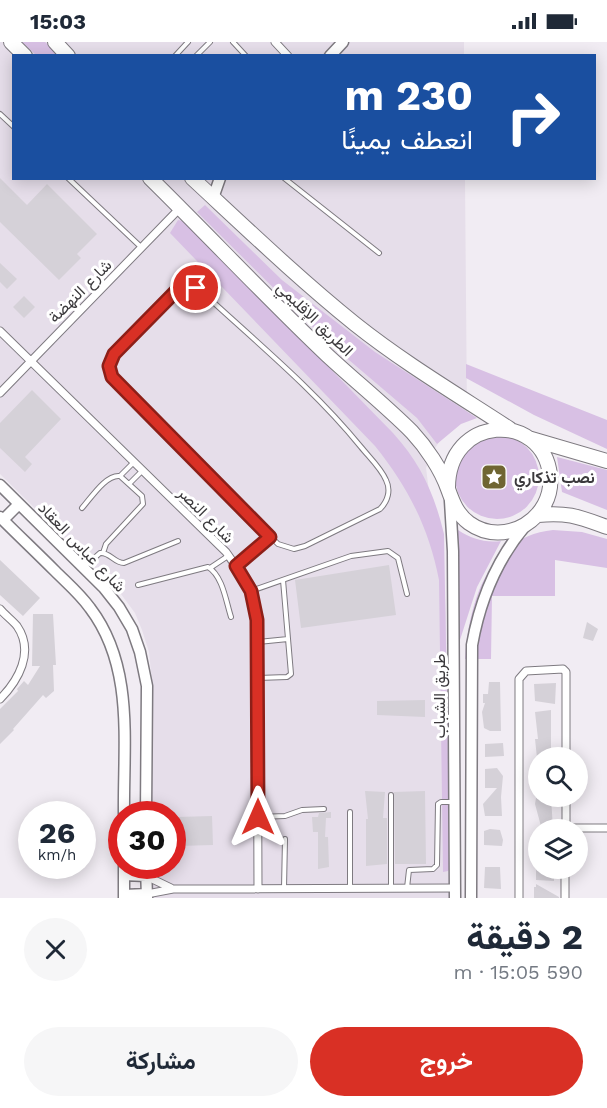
<!DOCTYPE html>
<html lang="ar">
<head>
<meta charset="utf-8">
<style>
	body { margin:0; font-family:"Work Sans",Vazirmatn,sans-serif; background:#f6f6f7; color:#1f2937; direction:rtl; height:100vh; display:flex; flex-direction:column; font-size:22px; white-space:nowrap }
	* { box-sizing:border-box; margin:0 }
	p { font-size:20px; color:#747a83 }
	.icon { flex:none; width:33px; height:33px; fill:none; stroke:currentColor; stroke-width:2; stroke-linecap:round; stroke-linejoin:round }
	.map { position:relative; height:856px; overflow:hidden; direction:ltr }
	.drawer { display:flex; flex-direction:column; background:#fff; flex:1 }
	.drawer>* { flex:none }
	.guide { position:absolute; left:12px; top:12px; width:584px; height:126px; border-radius:0px; box-shadow:0 3px 15px #0003; direction:rtl; background:#1a4fa0; color:#fff; overflow:hidden }
	.buttons { position:absolute; left:528px; top:705px; display:grid; gap:12px }
	.buttons a { display:grid; place-items:center; width:60px; height:60px; border-radius:50%; background:#fff; box-shadow:0 3px 15px #0003; font-size:30px }
	.speed { position:absolute; left:18px; top:759px; display:flex; gap:12px; font-size:30px; font-weight:700; text-align:center }
	.speed>* { display:grid; place-content:center; width:78px; height:78px; border-radius:50%; background:#fff; box-shadow:0 3px 15px #0003; line-height:1 }
	.speed small { font-size:15px; font-weight:400 }
	.speed .limit { border:9px solid #d22; background:#fff; color:#111 }
	.pin { position:absolute; display:grid; place-items:center; width:51px; height:51px; color:#fff; margin:-26px; border:3px solid #fff; border-radius:50%; box-shadow:0 2px 6px #0007 }
	.me { position:absolute; width:66px; margin:-33px; rotate:0deg; stroke-linejoin:round; filter:drop-shadow(0 0 4px #0008) }
	.turn { display:flex; align-items:center; gap:21px; height:126px; padding:0 24px; font-size:27px }
	.turn .icon { width:78px; height:78px; stroke-width:2.5 }
	.turn b { display:block; font-size:42px; line-height:51px }
	.round { display:grid; place-items:center; flex:none; width:63px; height:63px; border-radius:32px; background:#f6f6f7 }
	.overview { display:flex; align-items:center; justify-content:space-between; height:102px; padding:0 24px }
	h1 { font-size:36px; font-weight:700; line-height:45px }
	.button { display:flex; gap:12px; margin-top:auto; padding:12px 24px }
	.button a { flex:1; height:69px; border-radius:36px; background:#d93025; color:#fff; font-size:24px; font-weight:700; line-height:69px; text-align:center }
	.button a+a { background:#f6f6f7; color:#1f2937 }
	.status { display:flex; justify-content:space-between; align-items:center; height:42px; padding:0 30px; background:#fff; direction:ltr }
	.status svg { height:16px; fill:currentColor }
	.map>svg:first-child { display:block }
	.built { fill:#e6deea }
	.green { fill:#d8c0e4 }
	.building { fill:#d5d1d8 }
	.lines { fill:none; stroke-linecap:round; stroke-linejoin:round }
	.lane-casing { stroke:#7e7a80; stroke-width:6 }
	.street-casing { stroke:#7e7a80; stroke-width:9 }
	.secondary-casing { stroke:#7e7a80; stroke-width:13 }
	.highway-casing { stroke:#7e7a80; stroke-width:16 }
	.lane { stroke:#fff; stroke-width:4 }
	.street { stroke:#fff; stroke-width:7 }
	.secondary { stroke:#fff; stroke-width:10 }
	.highway { stroke:#fff; stroke-width:14 }
	.route-casing { stroke:#8d1f18; stroke-width:15 }
	.route { stroke:#d93025; stroke-width:10 }
	.labels { text-anchor:middle; dominant-baseline:central; stroke-width:6; stroke-linejoin:round; paint-order:stroke }
	.street-label { font-size:16px; fill:#3b393c; stroke:#fff }
	.poi-label { font-size:16px; font-weight:bold; fill:#3b393c; stroke:#fff; text-anchor:start }
</style>
</head>
<body>
<div class="status"><b>15:03</b><svg viewBox="0 0 49 12"><path d="M0 12V9h3v3zM5 12V6h3v6zM10 12V3h3v9zM15 12V0h3v12zM26 1h20v11H26zM47 4h2v5h-2z"/></svg></div>
<div class="map">
<svg width="607" height="856" viewBox="0 0 607 856">
	<rect width="100%" height="100%" fill="#f1ecf3"/>
	<path class="built" d="M0,0h464v14h-450v122l451,1 2,236 -19,14 -15,22 -7,17 3,23 13,43 4,83 6,281h-300v-32h20v-52h-20v-132l-3,-30 -7,-22 -7,-17 -17,-23 -118,-116z"/>
	<path class="green" d="M22,0h23l14,13h-23z
		M205,163l77,75 93,72 102,66 -16,6 -24,20 -20,-26 -88,-75 -132,-131z
		M178,178l9,2 206,211c28,31 41,60 51,101l6,334 -2,3 -5,1 -4,-292c-10,-52 -31,-93 -64,-134l-205,-213z
		M466,322l141,56v29l-73,-34 -68,-37z
		M455 435a42 42 0 1 1 84 0a42 42 0 1 1-84 0Z
		M557,415l50,13v40l-45,-18z
		M458,488c14,9 27,13 43,11l-24,46 -18,56z
		M553,488l29,2 25,7v29l-52,-8v36h-63l-1,63h-26c4,-56 22,-122 88,-129z"/>
	<path class="building" d="M0,136l27,27 20,-21 50,50 -20,20 4,4 -22,22 -59,-58z
		M0,221l17,16 -10,10 -7,-7z
		M24,254l11,11 -11,11 -11,-11z
		M32,348l29,29 -36,38 7,7 -7,8 -25,-24v-25z
		M0,518l40,38 -17,18 -23,-21z
		M389,523l7,50 -95,13 -6,-48z
		M33,572h20l3,51h-3l1,26 -8,7 -3,-3 -30,34 1,1 -14,14v-35l18,-18 -1,-2 7,-8 4,4 12,-19h-8z
		M587,580l11,7 -5,12 -10,-3z
		M489,640h11l1,49h-11l-6,-3 -2,-16 3,-9h-2v-9h5z
		M556,641l-1,21 -20,-3 -1,-17z
		M425,658v17l-48,-2v-14z
		M551,668v48h-14l-2,-19h3l-3,-27z
		M503,701l1,13 -19,1v-13z
		M497,726l6,8 -2,21 1,19h-17l-2,-12 14,-16h-12v-19z
		M365,749l20,1 -2,26h4v46l-21,2v-47h2z
		M425,749l1,73h-31l-1,-72z
		M551,754l2,34h-11l-7,-26 1,-6z
		M331,770v6h-5l-1,19h3l1,30 -11,2v-37h-5l-1,-15h6l1,-4z
		M212,774l1,29 -35,1 -1,-29z
		M490,787l10,1 3,10 -1,6 -18,-1v-14z
		M485,825h15l1,22 -17,-1z
		M536,826h18v13l-18,-1z
		M536,842l23,13v1h-25v-11h2z"/>
	<g class="lines">
		<g class="lane-casing">
			<path id="lane" d="M233,0l13,14
				M175,14l13,-14
				M196,14l14,-14
				M0,72l14,13
				M68,136l74,70
				M284,136l95,75
				M187,245l13,3c55,51 114,99 161,157 8,10 20,21 25,33 5,10 2,21 -6,29l-75,37 -11,3 -16,-5 -166,-167 -3,-11 5,-12 64,-65z
				M120,434l14,-14
				M129,442l13,-13
				M82,466c9,-10 24,-34 38,-32l22,20 1,8 -37,40 -3,9
				M236,523l34,-28
				M84,525l16,-14c10,-1 14,10 24,10l54,-22
				M210,526l18,-12
				M138,543l70,-18c15,9 18,35 23,50
				M251,549l100,-35 37,-5 10,7 9,36
				M258,600l30,-3
				M258,636l29,-1 4,-3 -8,-94
				M259,775l26,-1 17,-6 22,-1
				M284,846l1,-49
				M350,846v-76
				M391,846v-93
				M407,846l2,-18 24,-1 4,-4 1,-61 3,-2h13"/>
		</g>
		<g class="street-casing">
			<path id="street" d="M275,0l13,14
				M0,289l226,221c18,26 26,36 31,68l1,269
				M0,351l180,-185
				M0,567c5,6 12,11 17,17 18,26 1,55 -17,73
				M566,786h41
				M566,788v-34
				M146,834l25,12
				M147,852l26,-5 282,-1
				M519,856v-219l7,-8 37,-2 3,3v86
				M565,856v-30"/>
		</g>
		<g class="secondary-casing">
			<path id="secondary" d="M330,14l13,-14
				M213,156l7,-20
				M0,443l104,103 15,19 13,22 8,23 7,34 -1,128
				M450,459l3,50 2,347
				M0,475c18,18 37,36 55,54 12,12 25,23 35,37 45,59 33,136 34,206
				M3,478l16,-16
				M124,824v32
				M146,824l1,32
				M124,833l22,1
				M124,853l23,-1
				M471,856l1,-253c8,-45 25,-86 54,-120"/>
		</g>
		<g class="highway-casing">
			<path id="highway" d="M11,0l14,14
				M55,0l13,14
				M150,136c60,59 117,120 177,177 28,26 58,50 85,77 14,15 29,37 36,57 5,14 9,25 21,34 36,26 86,-5 81,-48 -7,-64 -103,-61 -102,14
				M192,136c54,50 106,100 163,146 49,39 103,71 155,105
				M528,396l79,23
				M538,473c30,-3 41,2 69,12"/>
		</g>
		<use href="#lane" class="lane"/>
		<use href="#street" class="street"/>
		<use href="#secondary" class="secondary"/>
		<use href="#highway" class="highway"/>
	</g>
	<g class="lines">
		<g class="route-casing">
			<path id="route" d="M196,246l-9,-1 -9,2 -64,65 -5,12 3,11 158,160 -34,29 15,25 6,29 1,197"/>
		</g>
		<use href="#route" class="route"/>
	</g>
	<defs>
		<g id="sight-square" transform="scale(1.35)"><rect x="-9" y="-9" width="18" height="18" rx="4" fill="#6f6532" stroke="#fff"/><path d="M0-6L1.8-2.2L6-1.7L2.9 1.2L3.7 5.4L0 3.3L-3.7 5.4L-2.9 1.2L-6-1.7L-1.8-2.2Z" fill="#fff"/></g>
	</defs>
	<g fill-rule="evenodd">
		<use href="#sight-square" x="494" y="435"/>
	</g>
	<g class="labels">
		<g class="street-label">
			<text transform="translate(80 249) rotate(-45)">شارع النهضة</text>
			<text transform="translate(315 277) rotate(44)">الطريق الإقليمي</text>
			<text transform="translate(206 473) rotate(45)">شارع النصر</text>
			<text transform="translate(82 505) rotate(46)">شارع عباس العقاد</text>
			<text transform="translate(439 654) rotate(-90)">طريق الشباب</text>
		</g>
		<g class="poi-label">
			<text x="514" y="435">نصب تذكاري</text>
		</g>
	</g>
</svg>
<div class="buttons">
<a><svg class="icon" aria-label="search" viewBox="0 0 24 24"><circle cx="10" cy="10" r="6"/><path d="M15 15l6 6"/></svg></a>
<a><svg class="icon" aria-label="layers" viewBox="0 0 24 24"><path d="M12 4l9 5-9 5-9-5zM3 14l9 5 9-5"/></svg></a>
</div>
<div class="speed"><div>26<small>km/h</small></div><div class="limit">30</div></div>
<div class="pin" style="left:196px;top:246px;background:#d93025"><svg class="icon" aria-label="arrive" viewBox="0 0 24 24"><path d="M6 21V4h12l-3 4 3 4H6"/></svg></div>
<svg class="me" style="left:258px;top:775px" viewBox="-20 -20 40 40"><path d="M0-17L14 15 0 8-14 15z" fill="#d93025" stroke="#fff" stroke-width="4"/></svg>
<div class="guide">
<div class="turn"><svg class="icon" aria-label="right" viewBox="0 0 24 24"><path d="M7 20v-9h11M14 6l5 5-5 5"/></svg><div><b>230 m</b>انعطف يمينًا</div></div>
</div>
</div>
<section class="drawer">
<div class="overview"><div><h1>2 دقيقة</h1><p>590 m · 15:05</p></div><a class="round"><svg class="icon" aria-label="close" viewBox="0 0 24 24"><path d="M6 6l12 12M18 6L6 18"/></svg></a></div>
<div class="button"><a>خروج</a><a>مشاركة</a></div>
</section>
</body>
</html>
